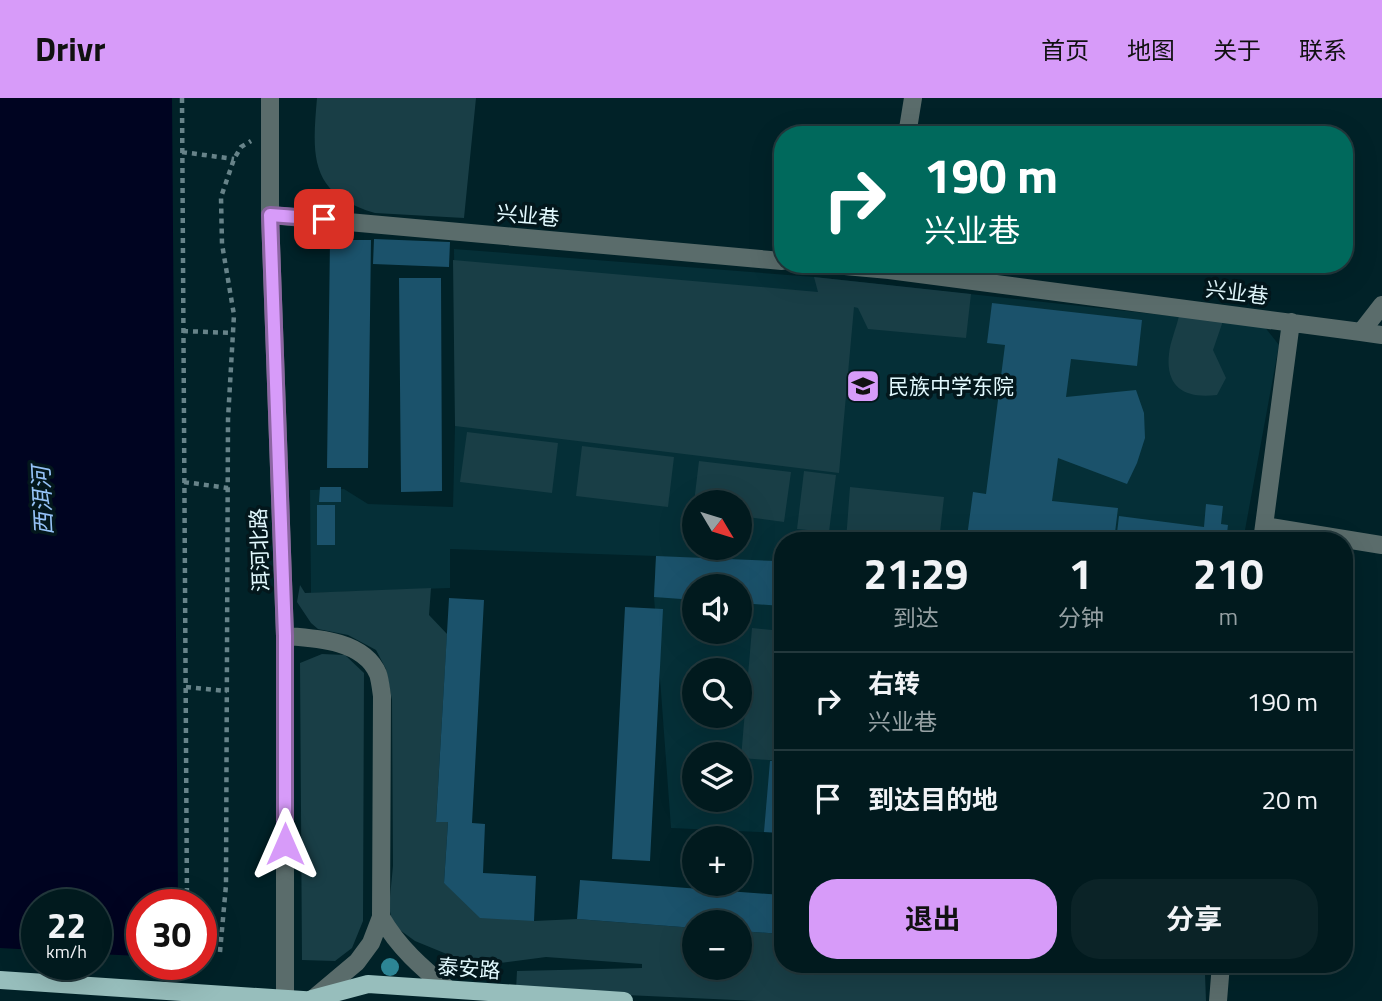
<!DOCTYPE html>
<html lang="zh">
<head>
<meta charset="utf-8">
<style>
	body { margin:0; font-family:"Titillium Web","Noto Sans SC",sans-serif; background:#0b2327; color:#f1f3f6; height:100vh; display:flex; flex-direction:column; font-size:26px; white-space:nowrap }
	* { box-sizing:border-box; margin:0 }
	p { font-size:23px; color:#96a1a4 }
	.icon { flex:none; width:38px; height:38px; fill:none; stroke:currentColor; stroke-width:2; stroke-linecap:round; stroke-linejoin:round }
	.map { position:relative; flex:1; overflow:hidden }
	.sheet { position:absolute; left:774px; top:434px; width:579px; height:441px; display:flex; flex-direction:column; background:#011a1e; border-radius:28px; box-shadow:0 7px 28px #0002,0 0 0 2px #23383c }
	.sheet>* { flex:none }
	.hud { position:absolute; left:774px; top:28px; width:579px; height:147px; border-radius:28px; box-shadow:0 7px 28px #0002,0 0 0 2px #23383c; background:#00695c; color:#fff; overflow:hidden }
	.needle { width:46px; rotate:128deg }
	.buttons { position:absolute; left:682px; top:392px; display:grid; gap:14px }
	.buttons a { display:grid; place-items:center; width:70px; height:70px; border-radius:50%; background:#011a1e; box-shadow:0 7px 28px #0002,0 0 0 2px #23383c; font-size:35px }
	.speed { position:absolute; left:21px; top:791px; display:flex; gap:14px; font-size:35px; font-weight:700; text-align:center }
	.speed>* { display:grid; place-content:center; width:91px; height:91px; border-radius:50%; background:#011a1e; box-shadow:0 7px 28px #0002,0 0 0 2px #23383c; line-height:1 }
	.speed small { font-size:18px; font-weight:400 }
	.speed .limit { border:10px solid #d22; background:#fff; color:#111 }
	.pin { position:absolute; display:grid; place-items:center; width:60px; height:60px; color:#fff; margin:-30px; border-radius:14px; box-shadow:0 4px 10px #0006 }
	.me { position:absolute; width:77px; margin:-38px; rotate:0deg; stroke-linejoin:round; filter:drop-shadow(0 0 5px #0008) }
	.turn { display:flex; align-items:center; gap:24px; height:147px; padding:0 35px; font-size:32px }
	.turn .icon { width:91px; height:91px; stroke-width:2.5 }
	.turn b { display:block; font-size:49px; line-height:60px }
	.eta { display:flex; justify-content:space-evenly; align-items:center; height:119px; text-align:center }
	.eta b { font-size:42px; font-weight:700; line-height:49px }
	.button { display:flex; gap:14px; margin-top:auto; padding:14px 35px }
	.button a { flex:1; height:80px; border-radius:28px; background:#d79bf9; color:#111; font-size:28px; font-weight:700; line-height:80px; text-align:center }
	.button a+a { background:#0b2327; color:#f1f3f6 }
	ul { padding:0; list-style:none }
	li { display:flex; align-items:center; gap:21px; height:98px; padding:0 35px; border-top:2px solid #23383c }
	li div { flex:1 }
	li b { display:block; font-size:26px }
	li em { font-style:normal }
	header { display:flex; align-items:center; gap:42px; box-sizing:border-box; height:98px; padding:0 35px; background:#d79bf9; color:#111 }
	header strong { font-size:33px }
	nav { display:flex; gap:38px; margin-inline-start:auto; font-size:24px }
	.map>svg:first-child { display:block }
	.built { fill:#052f37; fill-rule:evenodd }
	.green { fill:#193e46 }
	.water { fill:#000421; fill-rule:evenodd }
	.pier { fill:#012228 }
	.building { fill:#1b526b }
	.lines { fill:none; stroke-linecap:round; stroke-linejoin:round }
	.path { stroke:#678389; stroke-width:4.5; stroke-dasharray:5 5; stroke-linecap:butt }
	.minor { stroke:#5a6c6b; stroke-width:18 }
	.major { stroke:#97bebc; stroke-width:18 }
	.tree { fill:#2d8595 }
	.route-casing { stroke:#8c65a2; stroke-width:18 }
	.route { stroke:#d79bf9; stroke-width:12 }
	.labels { text-anchor:middle; dominant-baseline:central; stroke-width:7; stroke-linejoin:round; paint-order:stroke }
	.street-label { font-size:21px; fill:#e2f9fe; stroke:#03171c }
	.poi-label { font-size:21px; fill:#e2f9fe; stroke:#03171c; text-anchor:start }
	.water-label { font-size:23px; font-style:italic; fill:#95c2f6; stroke:#03171c }
</style>
</head>
<body>
<header>
<strong>Drivr</strong>
<nav><a>首页</a><a>地图</a><a>关于</a><a>联系</a></nav>
</header>
<div class="map">
<svg width="1382" height="903" viewBox="0 0 1382 903">
	<rect width="100%" height="100%" fill="#012228"/>
	<path class="built" d="M454,151l360,28 450,49 15,19 -36,196h-461v292l-111,-5 -17,-231 2,-41 -206,-7v39l-139,5 -1,-103 34,-1 24,15 85,3 2,-81zM695,404h45v46h-45zM695,488h45v46h-45zM695,572h45v46h-45zM695,656h45v46h-45z"/>
	<path class="green" d="M317,0h159l-12,120 -89,-5c-66,-19 -63,-57 -58,-115z
		M453,162l365,32 -4,-15 157,17 -5,44 -98,-9 -10,-21 -4,-1 -15,166 -384,-47z
		M1179,218l44,5 -10,29 13,28 -9,17c-30,4 -52,-6 -48,-41 1,-12 7,-25 10,-38z
		M467,334l91,11 -6,50 -92,-11z
		M582,348l92,11 -6,50 -92,-11z
		M699,363l92,11 -7,50 -44,-6v-14h-45v9h-2z
		M804,373l32,4 -7,57 -32,-3z
		M850,389l94,10 -5,44h-93z
		M300,487l5,8 126,-5 -2,27 18,19 -11,187 12,1 -4,61 90,38 43,-2 118,9v40h45v-37l42,3v30h157l266,10 1,27h-449l-241,-11 1,-19 125,-3v-4l-96,-7 -70,9 -61,-25 -22,-16 -4,-18 4,-41 -1,-166 -6,-31 -10,-19 -28,-15 -30,-6 -7,-6 -14,-21z
		M752,530l30,3v130l-41,-3z
		M322,556l23,1 19,18 -1,248 -11,27 -17,13 -33,-1 -2,-297z"/>
	<path class="water" d="M0,0h172l6,807h-36v59l-142,37zM37,807h59v59h-59z"/>
	<path class="pier" d="M0,850l37,2v14h59v-10l46,2v8h40l1,37h-183z"/>
	<path class="building" d="M374,141l76,3 -1,25 -76,-3z
		M330,142h41l-3,228h-41z
		M399,180h42l1,213 -41,1z
		M992,205l150,17 -5,46 -66,-7 -5,38 70,-7 8,23 1,25 -8,25 -10,21 -69,-26 -6,43 66,7 -4,33h-116l-31,-4 6,-45 13,2 19,-149 -18,-2z
		M320,389h21v15h-22z
		M1206,406l17,2 -2,18 7,1 -2,16h-110l3,-25 85,11z
		M317,407h18v40h-18z
		M656,458l120,5 -1,13 7,1v31l-42,-3v-17h-45v14l-41,-3z
		M449,500l35,2 -12,223 13,1 -2,49 53,3 -2,45 -54,-3 -36,-35 4,-61h-12z
		M625,509l38,2 -13,252 -38,-2z
		M770,663h12v72l-18,-1z
		M580,782l202,15v39l-42,-3v-9h-45v6l-118,-9z"/>
	<g class="lines">
		<path class="path" d="M182,0l5,807
			M182,54l52,7
			M183,233l50,2
			M184,384l44,6
			M186,589l41,4
			M220,854l6,-67 2,-466 6,-104 -12,-71 -1,-47 13,-38 7,-12 10,-6"/>
		<path class="minor" d="M270,0v117l15,421v365
			M907,37l6,-37
			M270,117l512,46
			M823,166l66,6 472,62 21,-27
			M1361,234l21,3
			M1264,428l118,19
			M1262,443l29,-219
			M285,538c30,2 79,4 93,38 2,6 3,15 4,22l-1,221 -10,26 -14,19 -44,37
			M381,819c17,30 41,51 67,72
			M1218,903l3,-37"/>
		<path class="major" d="M0,882l318,21
			M312,901l56,-15 256,17"/>
	</g>
	<circle class="tree" cx="390" cy="869" r="9"/>
	<g class="lines">
		<g class="route-casing">
			<path id="route" d="M285,746v-208l-15,-421 54,4"/>
		</g>
		<use href="#route" class="route"/>
	</g>
	<defs>
		<g id="school-square" transform="scale(1.75)"><rect x="-9" y="-9" width="18" height="18" rx="4" fill="#d79bf9" stroke="#03171c"/><path d="M0-5L7-2L0 1L-7-2ZM-4 1L0 2.5L4 1V4Q0 6-4 4Z" fill="#111"/></g>
	</defs>
	<g fill-rule="evenodd">
		<use href="#school-square" x="863" y="288"/>
	</g>
	<g class="labels">
		<g class="street-label">
			<text transform="translate(528 117) rotate(5)">兴业巷</text>
			<text transform="translate(1237 194) rotate(7)">兴业巷</text>
			<text transform="translate(259 452) rotate(-92)">洱河北路</text>
			<text transform="translate(469 870) rotate(4)">泰安路</text>
		</g>
		<g class="poi-label">
			<text x="888" y="288">民族中学东院</text>
		</g>
		<g class="water-label">
			<text transform="translate(42 403) rotate(-93)">西洱河</text>
		</g>
	</g>
</svg>
<div class="buttons">
<a><svg class="needle" viewBox="-14 -14 28 28"><path d="M0-13l5 13h-10z" fill="#e53935"/><path d="M0 13l5-13h-10z" fill="#96a1a4"/></svg></a>
<a><svg class="icon" aria-label="sound" viewBox="0 0 24 24"><path d="M4 9h4l5-4v14l-5-4H4zM17 9q2 3 0 6"/></svg></a>
<a><svg class="icon" aria-label="search" viewBox="0 0 24 24"><circle cx="10" cy="10" r="6"/><path d="M15 15l6 6"/></svg></a>
<a><svg class="icon" aria-label="layers" viewBox="0 0 24 24"><path d="M12 4l9 5-9 5-9-5zM3 14l9 5 9-5"/></svg></a>
<a>+</a>
<a>−</a>
</div>
<div class="speed"><div>22<small>km/h</small></div><div class="limit">30</div></div>
<div class="pin" style="left:324px;top:121px;background:#d93025"><svg class="icon" aria-label="arrive" viewBox="0 0 24 24"><path d="M6 21V4h12l-3 4 3 4H6"/></svg></div>
<svg class="me" style="left:285px;top:746px" viewBox="-20 -20 40 40"><path d="M0-17L14 15 0 8-14 15z" fill="#d79bf9" stroke="#fff" stroke-width="4"/></svg>
<div class="hud">
<div class="turn"><svg class="icon" aria-label="right" viewBox="0 0 24 24"><path d="M7 20v-9h11M14 6l5 5-5 5"/></svg><div><b>190 m</b>兴业巷</div></div>
</div>
<section class="sheet">
<div class="eta">
<div><b>21:29</b><p>到达</p></div>
<div><b>1</b><p>分钟</p></div>
<div><b>210</b><p>m</p></div>
</div>
<ul>
<li><svg class="icon" aria-label="right" viewBox="0 0 24 24"><path d="M7 20v-9h11M14 6l5 5-5 5"/></svg><div><b>右转</b><p>兴业巷</p></div><em>190 m</em></li>
<li><svg class="icon" aria-label="arrive" viewBox="0 0 24 24"><path d="M6 21V4h12l-3 4 3 4H6"/></svg><div><b>到达目的地</b></div><em>20 m</em></li>
</ul>
<div class="button"><a>退出</a><a>分享</a></div>
</section>
</div>
</body>
</html>
